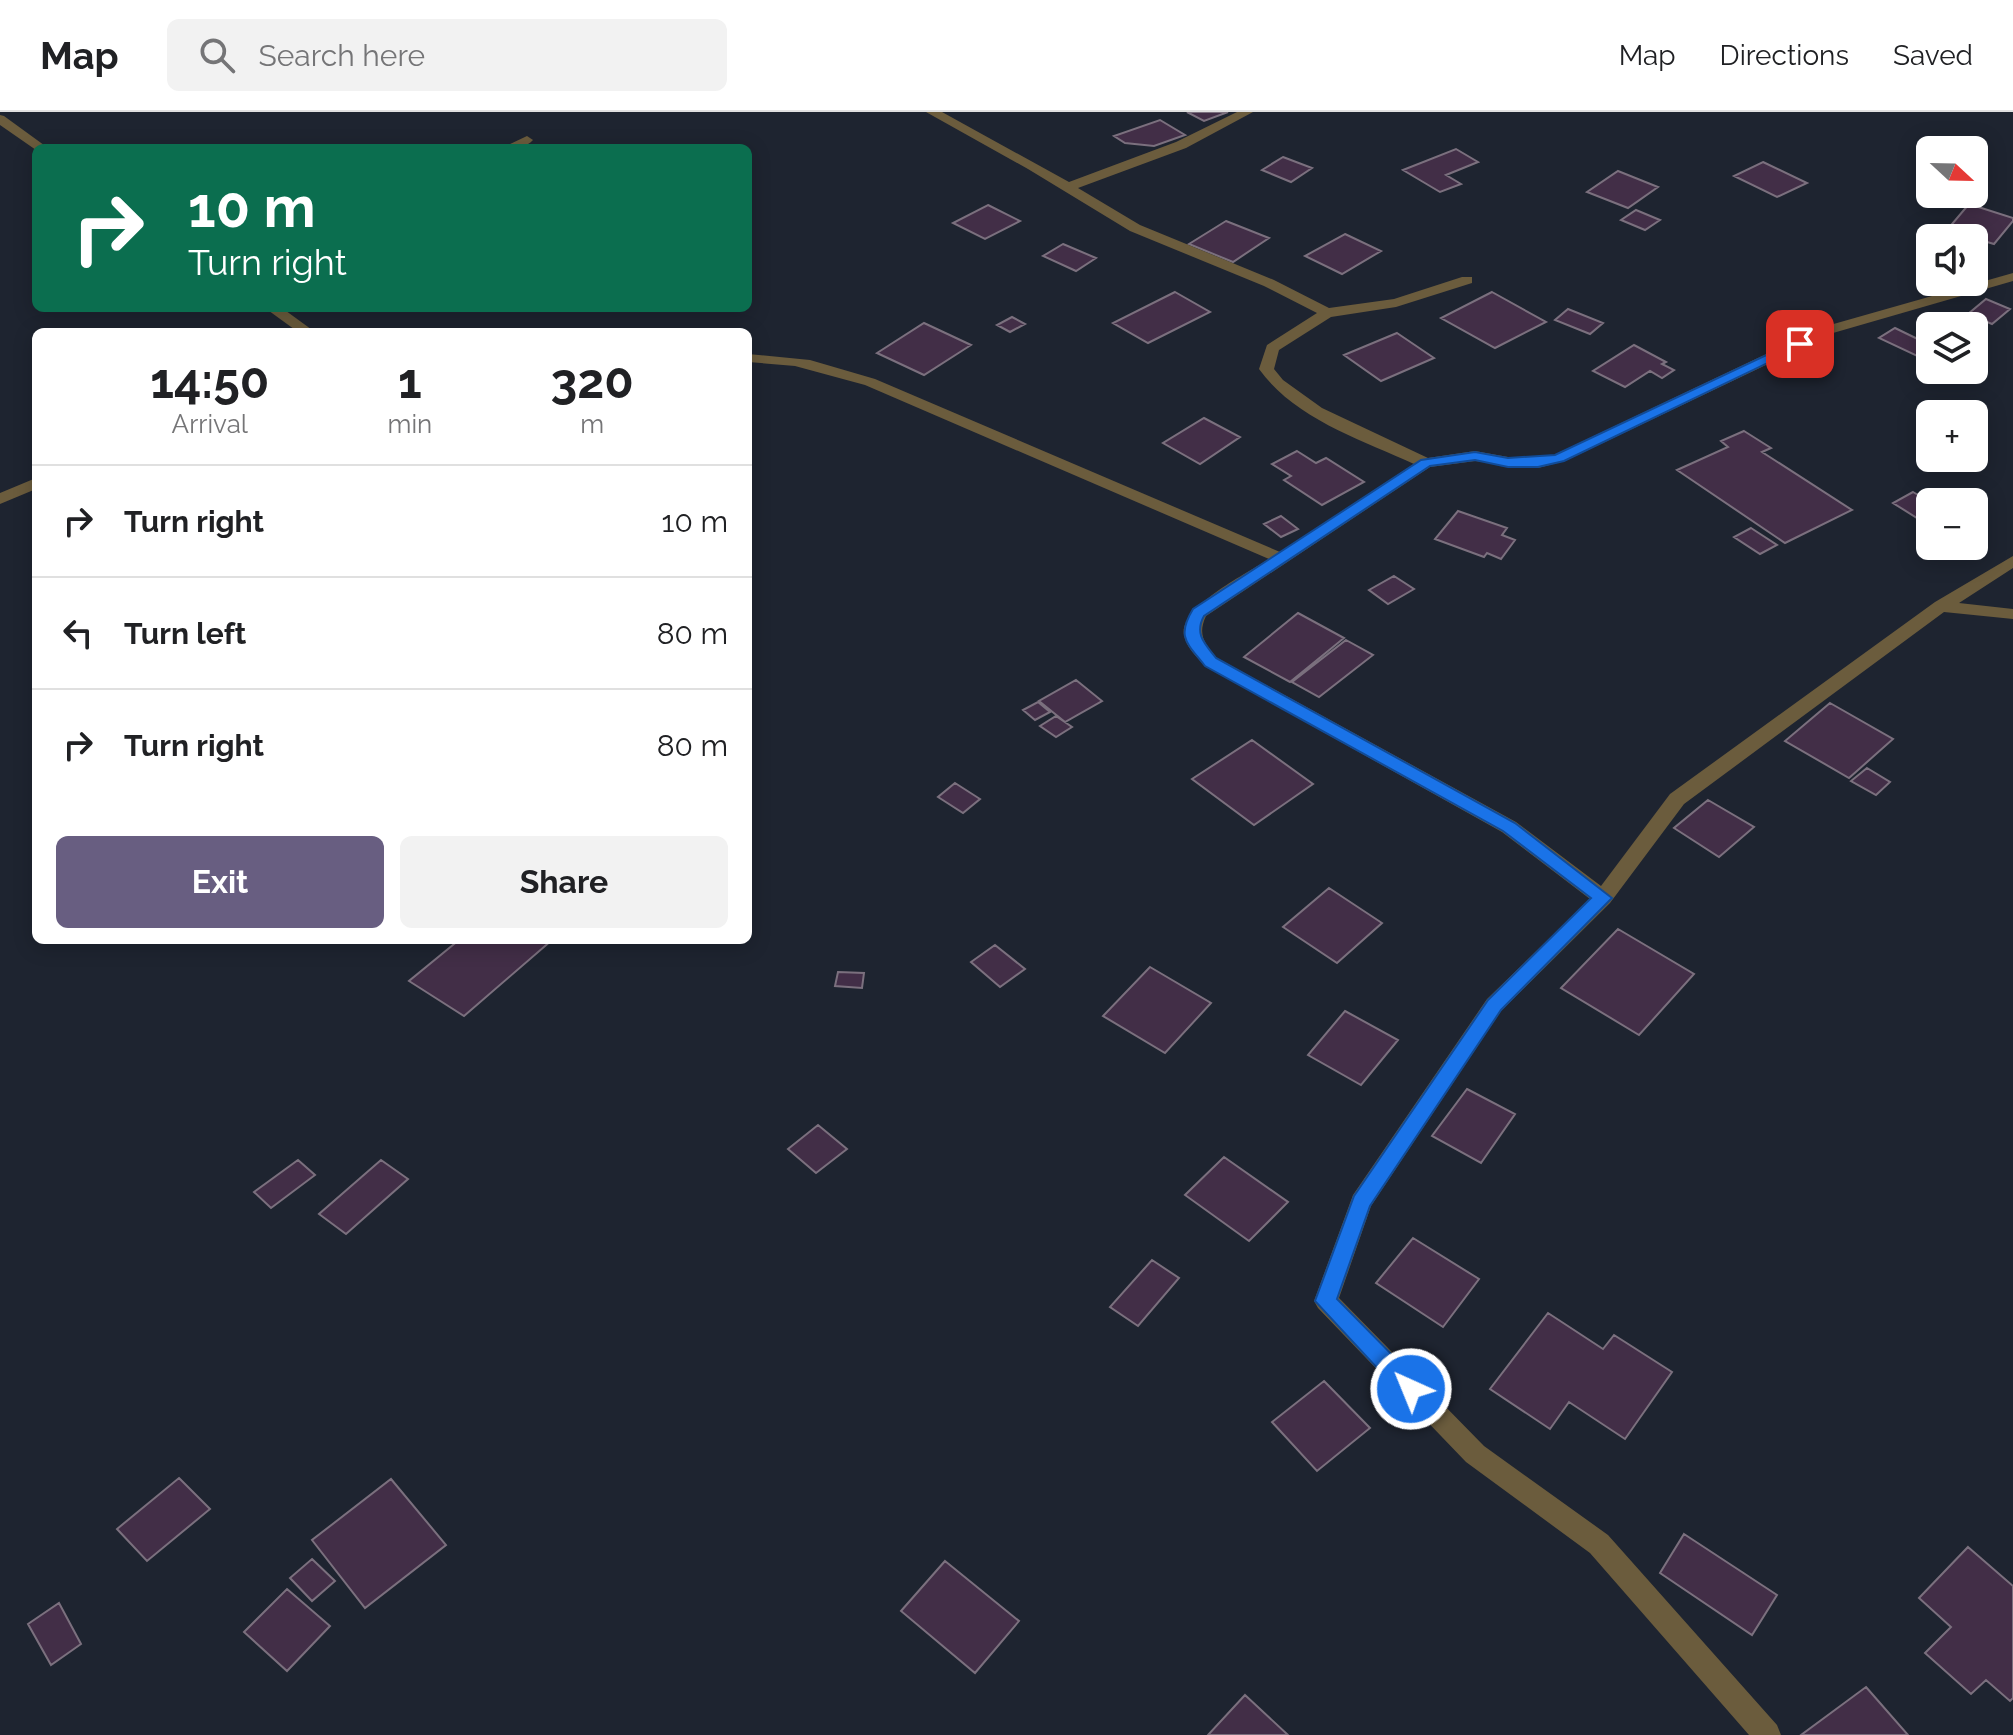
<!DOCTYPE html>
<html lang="en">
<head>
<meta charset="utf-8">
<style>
	body { margin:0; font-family:Raleway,sans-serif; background:#f2f2f2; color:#202124; height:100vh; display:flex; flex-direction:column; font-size:30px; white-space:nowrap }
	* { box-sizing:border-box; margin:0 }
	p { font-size:26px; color:#757577 }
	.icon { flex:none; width:44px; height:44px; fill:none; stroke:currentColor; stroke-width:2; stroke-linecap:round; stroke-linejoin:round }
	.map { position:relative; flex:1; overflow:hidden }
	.panel { position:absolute; left:32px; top:216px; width:720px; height:616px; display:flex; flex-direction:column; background:#fff; border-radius:12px; box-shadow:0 4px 20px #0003 }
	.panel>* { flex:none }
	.hud { position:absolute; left:32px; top:32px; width:720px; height:168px; border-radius:12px; box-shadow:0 4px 20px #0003; background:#0b6e4f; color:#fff; overflow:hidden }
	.needle { width:52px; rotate:112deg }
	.fabs { position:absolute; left:1916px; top:24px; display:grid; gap:16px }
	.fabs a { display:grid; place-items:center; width:72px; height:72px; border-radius:12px; background:#fff; box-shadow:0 4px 20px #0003; font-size:40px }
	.pin { position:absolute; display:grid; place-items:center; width:68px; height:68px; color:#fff; margin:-34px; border-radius:16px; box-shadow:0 4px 12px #0006 }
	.me { position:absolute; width:88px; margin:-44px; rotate:316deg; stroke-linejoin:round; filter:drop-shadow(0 0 6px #0008) }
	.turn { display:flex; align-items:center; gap:28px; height:168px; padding:0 24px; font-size:36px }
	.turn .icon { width:104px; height:104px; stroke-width:2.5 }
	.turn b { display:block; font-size:56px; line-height:68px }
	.eta { display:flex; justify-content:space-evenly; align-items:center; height:136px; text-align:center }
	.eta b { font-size:48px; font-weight:700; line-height:56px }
	.button { display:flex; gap:16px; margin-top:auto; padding:16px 24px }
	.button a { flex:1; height:92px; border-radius:12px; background:#685e81; color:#fff; font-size:32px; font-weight:700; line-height:92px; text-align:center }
	.button a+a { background:#f2f2f2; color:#202124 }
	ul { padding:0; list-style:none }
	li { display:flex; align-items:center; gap:24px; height:112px; padding:0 24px; border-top:2px solid #e0e0e0 }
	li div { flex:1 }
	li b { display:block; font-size:30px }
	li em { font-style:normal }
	header { display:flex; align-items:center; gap:48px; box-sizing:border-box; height:112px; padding:0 40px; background:#fff; border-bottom:2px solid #e0e0e0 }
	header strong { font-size:38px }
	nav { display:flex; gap:44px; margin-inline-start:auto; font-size:28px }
	.search { width:560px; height:72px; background:#f2f2f2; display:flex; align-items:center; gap:20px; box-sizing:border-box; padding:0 28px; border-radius:12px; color:#757577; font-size:30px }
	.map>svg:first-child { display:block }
	.building { fill:#422e47; stroke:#7b707e; stroke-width:2 }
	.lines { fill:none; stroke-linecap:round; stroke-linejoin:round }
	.minor { fill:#6b5c3d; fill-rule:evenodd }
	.route { fill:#1a73e8; stroke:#114b97; stroke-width:2 }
</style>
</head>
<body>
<header>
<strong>Map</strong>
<div class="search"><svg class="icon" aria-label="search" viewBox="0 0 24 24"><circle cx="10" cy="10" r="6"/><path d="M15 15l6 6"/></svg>Search here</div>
<nav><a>Map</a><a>Directions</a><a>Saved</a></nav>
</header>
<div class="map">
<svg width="2013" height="1623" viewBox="0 0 2013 1623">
	<rect width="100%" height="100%" fill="#1e2430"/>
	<path class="building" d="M1187,0h41l-24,9z
		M1160,8l25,15 -31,11 -29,-3 -11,-7z
		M1456,37l22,13 -32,13 15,9 -21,8 -37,-22z
		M1283,45l29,11 -21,14 -29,-12z
		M1763,50l44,21 -30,14 -43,-21z
		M1618,59l40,16 -30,21 -41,-16z
		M1969,92l44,14v3l-19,23 -47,-14z
		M988,93l32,16 -35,18 -32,-16z
		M1636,98l24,10 -15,10 -24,-10z
		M1226,109l43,17 -36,24 -44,-18z
		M1345,122l36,17 -39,23 -37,-18z
		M1063,132l33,14 -20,13 -33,-15z
		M1175,180l35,20 -62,31 -35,-20z
		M1492,180l54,30 -51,26 -54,-30z
		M1986,187l24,10 -18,15 -24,-10z
		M1568,197l35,14 -13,11 -35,-14z
		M1012,205l13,7 -15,8 -13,-7z
		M924,211l47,22 -47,30 -47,-22z
		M1895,216l35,17v17l-51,-24z
		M1397,221l37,25 -53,23 -37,-26z
		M1634,233l32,17 -4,2 12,6 -12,8 -12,-7 -25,16 -32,-16z
		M1204,306l36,19 -40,27 -37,-21z
		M1744,319l27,17 -9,4 90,58 -67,33 -108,-73 51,-23 -7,-6z
		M1297,339l19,12 10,-5 38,24 -42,23 -38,-25 7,-4 -19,-12z
		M1913,380l17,10v8l-13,8 -24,-15z
		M1458,399l49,17 -5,7 13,5 -14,19 -14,-6 -3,4 -49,-18z
		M1281,404l17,13 -17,8 -17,-13z
		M1751,416l26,17 -17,9 -26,-17z
		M1394,464l20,13 -26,15 -19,-14z
		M1298,501l46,25 -54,44 -46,-25z
		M1346,528l27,15 -54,42 -27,-15z
		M1076,568l26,21 -37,21 -26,-21z
		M1038,590l12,10 -15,8 -12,-10z
		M1830,591l63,36 -44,39 -64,-37z
		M1056,604l16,11 -16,10 -16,-11z
		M1252,628l61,44 -59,41 -62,-46z
		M1867,656l23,14 -14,13 -25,-14z
		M955,671l25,16 -17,14 -25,-16z
		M1708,688l46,27 -35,30 -45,-29z
		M1329,776l53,35 -45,40 -54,-36z
		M1618,817l76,45 -55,61 -78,-47z
		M459,828h93l-88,76 -55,-35z
		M995,833l30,24 -25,18 -29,-25z
		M1150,855l61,36 -46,50 -62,-37z
		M838,860l26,1 -2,15 -27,-2z
		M1345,899l53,29 -37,45 -53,-30z
		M1467,977l48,25 -34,49 -49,-27z
		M818,1013l29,24 -31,24 -28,-24z
		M1224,1045l64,45 -39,39 -64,-46z
		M298,1048l17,15 -44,33 -17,-16z
		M381,1048l27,19 -62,55 -27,-20z
		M1413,1126l66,41 -36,48 -67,-44z
		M1152,1148l27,18 -41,48 -28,-19z
		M1548,1201l55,36 11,-14 58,37 -47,67 -56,-37 -19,27 -60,-40z
		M1324,1269l46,47 -53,43 -45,-49z
		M179,1366l31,31 -63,52 -30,-32z
		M391,1367l55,66 -81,63 -53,-68z
		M1684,1422l93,61 -25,40 -92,-62z
		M1968,1435l45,39v112l-3,3 -24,-21 -15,14 -46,-41 26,-26 -32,-29z
		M312,1447l23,22 -23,20 -22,-23z
		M945,1449l74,60 -44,52 -74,-62z
		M287,1477l43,37 -43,45 -43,-39z
		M59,1491l22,41 -30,21 -23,-41z
		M1866,1575l42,48h-107z
		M1245,1583l43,40h-80z"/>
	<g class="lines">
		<path class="minor" d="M926,0h16l127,70 107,-40 61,-30h16l-67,36 -108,40 62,37 134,55 55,28 65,-9 68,-22h10v6l-76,24 -65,10 -52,33 -5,19 9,11 39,28 106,50 47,-7 33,6 30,1 16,-3 269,-128 190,-54v8l-180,52 -268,128 -27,7 -63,-7 -45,6 -224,149c-9,19 -1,28 11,42l299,164 85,64 69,-92 265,-192 78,-46v12l-54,35 54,6v10l-69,-7 -260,192 -74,99 -109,108 -130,195 -32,92 145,148 124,89 169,190 4,10h-32l-159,-182 -124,-91 -148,-154 -4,-7 39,-106 134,-196 103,-100 -88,-67 -297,-166c-8,-9 -19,-19 -21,-31 -5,-28 64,-62 85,-76l-404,-174 -70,-19 -47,-4v-8l62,6 65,19 405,173 134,-88c-54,-25 -119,-45 -155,-95l8,-24 50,-32 -53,-27 -134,-55 -102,-62z
			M0,3l4,1 44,32 -12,2 -36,-25z
			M527,24l6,4c-8,9 -20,8 -31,8z
			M265,196h17l33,24h-17z
			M36,366v11l-36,15v-11z"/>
	</g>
	<path class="route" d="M1796,229l11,3 -243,117 -26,6h-30l-33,-7 -45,6 -226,150c-10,18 1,28 12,42l299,165 97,75 -111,112 -131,196 -33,93 82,83 3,7 -3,7 -8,3 -8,-3 -88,-95 39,-105 134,-196 103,-102 -88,-67 -298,-165c-18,-23 -29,-29 -12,-57l228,-149 54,-8 33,6 47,-3z"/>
</svg>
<div class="fabs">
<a><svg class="needle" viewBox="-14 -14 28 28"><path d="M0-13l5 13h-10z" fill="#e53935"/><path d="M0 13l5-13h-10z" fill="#757577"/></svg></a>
<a><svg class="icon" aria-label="sound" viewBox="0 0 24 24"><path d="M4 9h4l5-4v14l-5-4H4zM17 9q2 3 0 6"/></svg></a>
<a><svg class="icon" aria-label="layers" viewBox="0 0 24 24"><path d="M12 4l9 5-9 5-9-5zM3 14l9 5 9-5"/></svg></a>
<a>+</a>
<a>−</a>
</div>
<div class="pin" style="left:1800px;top:232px;background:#d93025"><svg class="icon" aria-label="arrive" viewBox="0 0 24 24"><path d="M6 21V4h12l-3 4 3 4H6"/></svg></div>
<svg class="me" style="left:1411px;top:1277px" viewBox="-20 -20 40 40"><circle r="17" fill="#1a73e8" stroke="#fff" stroke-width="3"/><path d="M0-11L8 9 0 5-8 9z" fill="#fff"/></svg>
<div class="hud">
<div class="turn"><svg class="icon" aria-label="right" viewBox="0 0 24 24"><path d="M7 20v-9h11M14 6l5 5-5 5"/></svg><div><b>10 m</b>Turn right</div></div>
</div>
<section class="panel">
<div class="eta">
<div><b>14:50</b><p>Arrival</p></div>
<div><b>1</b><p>min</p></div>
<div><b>320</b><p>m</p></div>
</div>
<ul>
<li><svg class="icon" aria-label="right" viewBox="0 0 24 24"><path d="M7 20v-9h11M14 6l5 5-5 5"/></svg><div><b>Turn right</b></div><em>10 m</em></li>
<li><svg class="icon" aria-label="left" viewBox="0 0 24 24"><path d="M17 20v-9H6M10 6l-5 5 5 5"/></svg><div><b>Turn left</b></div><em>80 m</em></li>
<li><svg class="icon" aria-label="right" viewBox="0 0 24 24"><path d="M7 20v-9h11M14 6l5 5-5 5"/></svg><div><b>Turn right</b></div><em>80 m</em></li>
</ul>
<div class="button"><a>Exit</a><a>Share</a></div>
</section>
</div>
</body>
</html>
